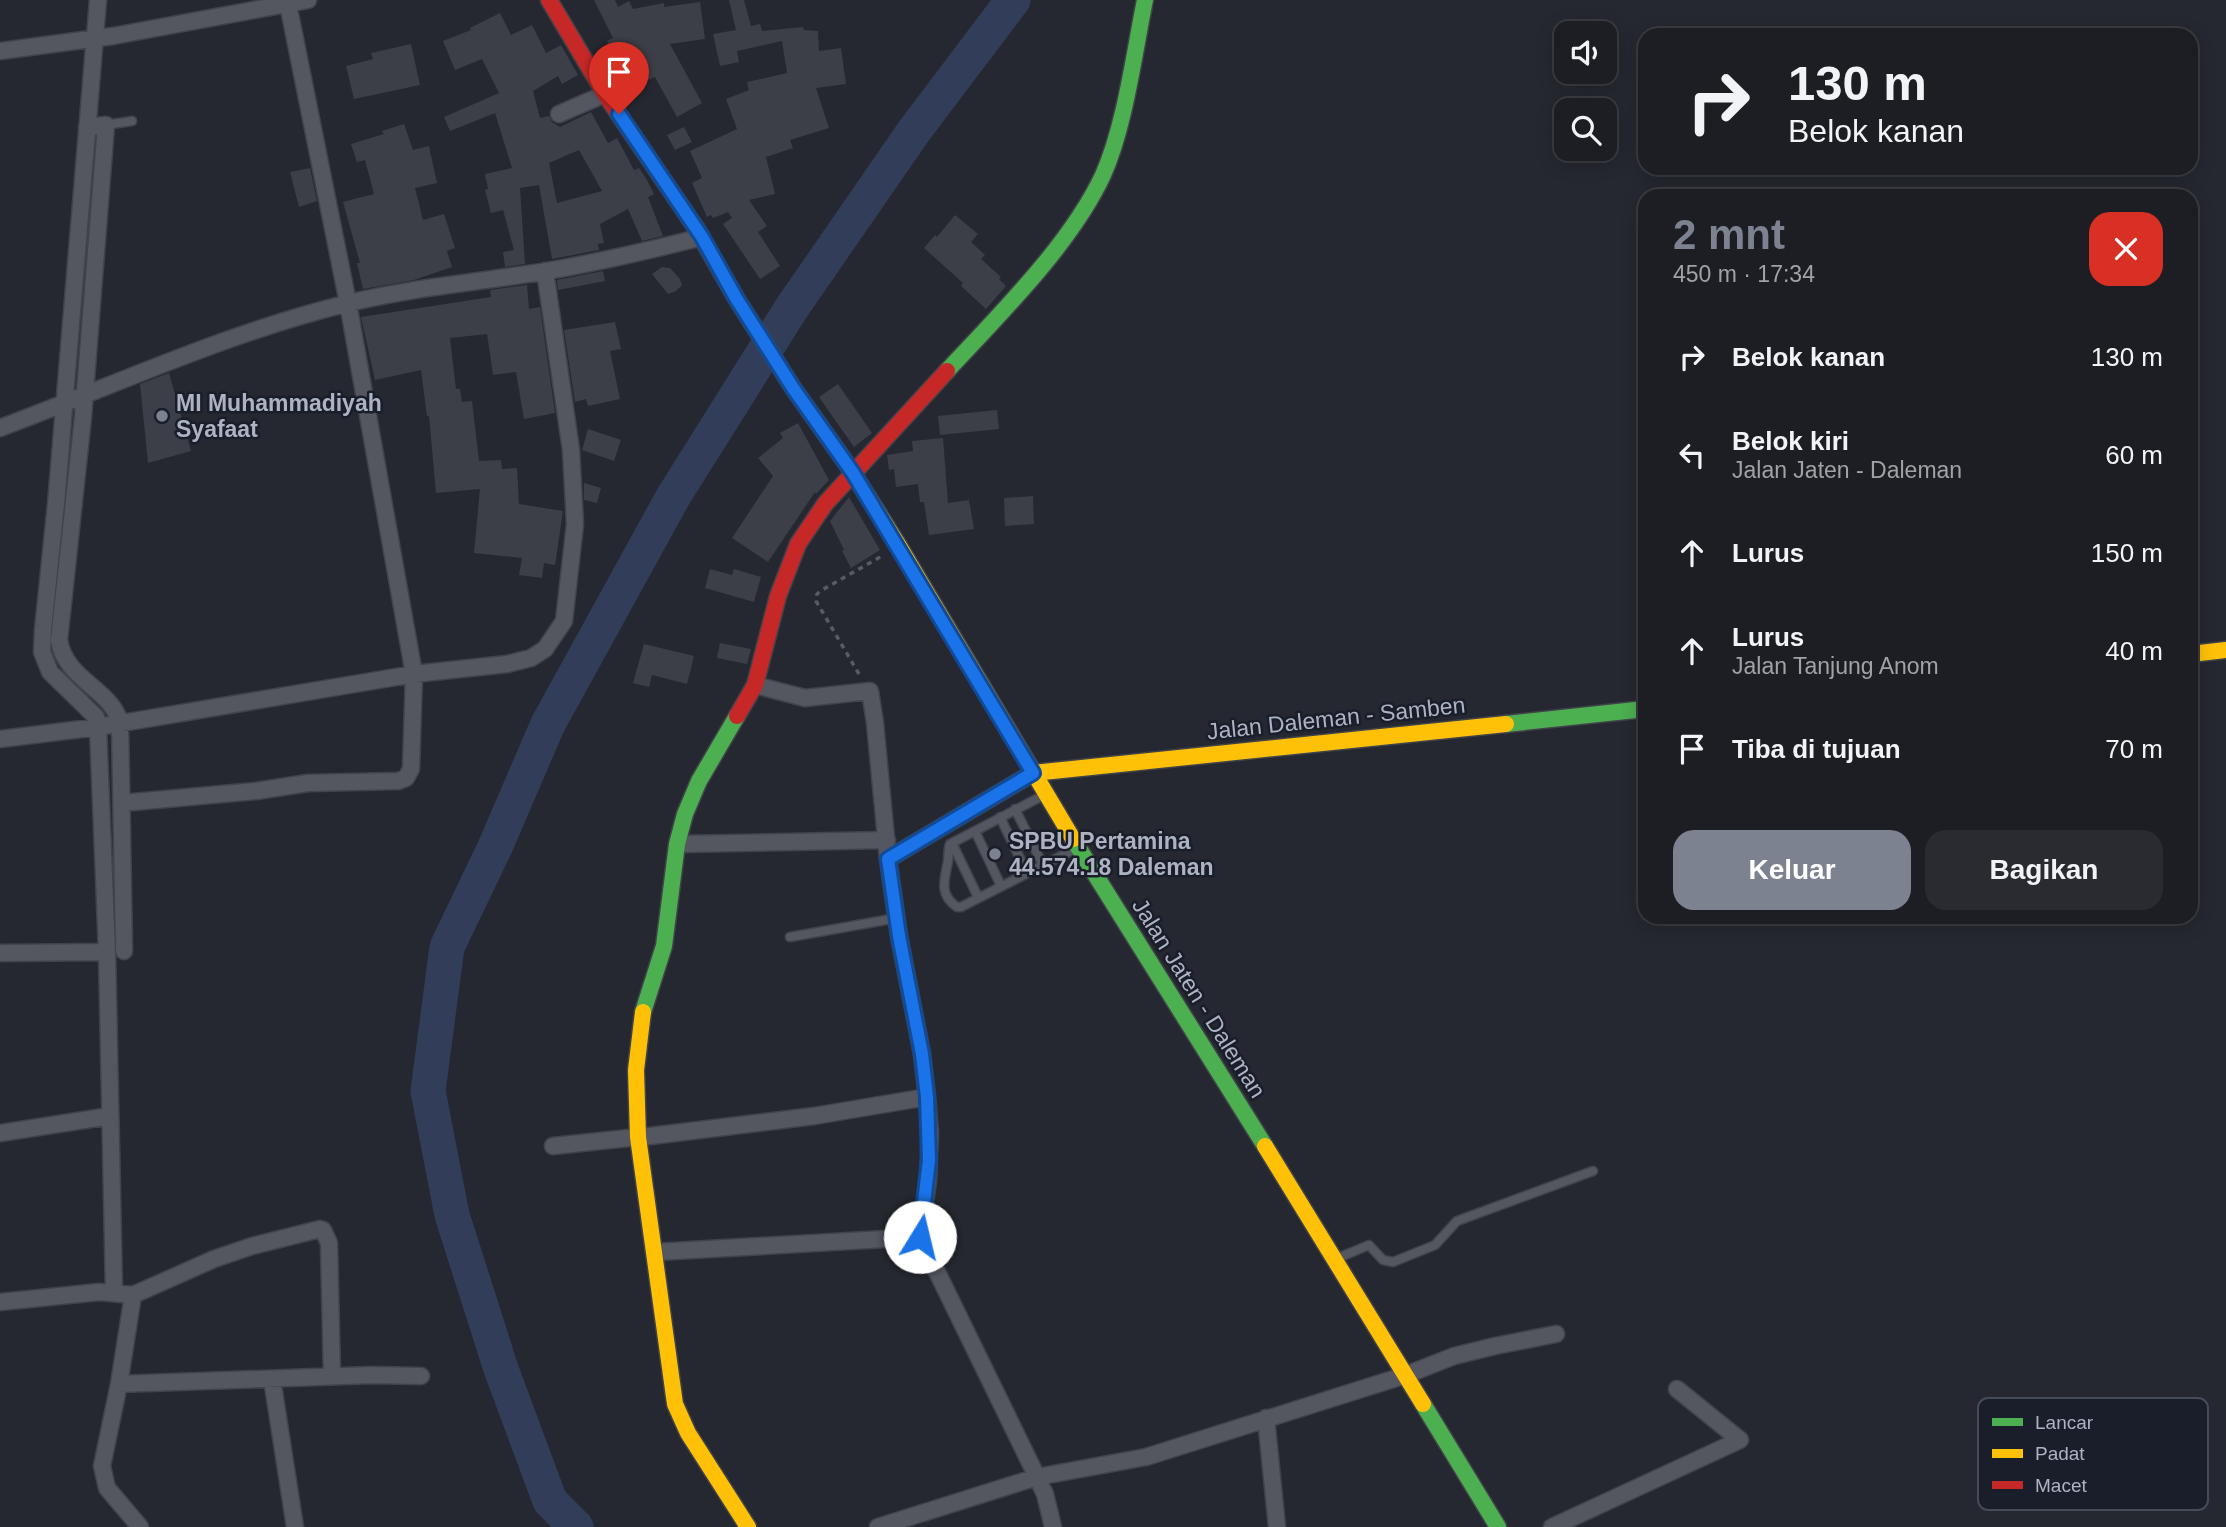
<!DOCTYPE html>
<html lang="id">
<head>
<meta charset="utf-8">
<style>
	body { margin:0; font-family:Arial,sans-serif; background:#292b31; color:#f1f3f6; height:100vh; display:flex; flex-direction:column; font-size:26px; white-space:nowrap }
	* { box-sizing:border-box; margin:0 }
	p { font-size:23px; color:#a0a2a6 }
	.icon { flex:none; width:38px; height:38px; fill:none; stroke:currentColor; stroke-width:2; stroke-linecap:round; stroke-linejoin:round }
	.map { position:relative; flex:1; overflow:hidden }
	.side { position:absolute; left:1638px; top:189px; width:560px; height:735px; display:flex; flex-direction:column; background:#1c1e24; border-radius:21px; box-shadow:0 4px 18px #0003,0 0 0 2px #3a3c41 }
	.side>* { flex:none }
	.banner { position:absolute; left:1638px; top:28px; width:560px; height:147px; border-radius:21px; box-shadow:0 4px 18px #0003,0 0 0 2px #3a3c41; background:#1c1e24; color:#f1f3f6; overflow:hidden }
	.controls { position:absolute; left:1554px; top:21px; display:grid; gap:14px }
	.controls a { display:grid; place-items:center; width:63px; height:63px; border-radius:14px; background:#1c1e24; box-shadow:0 4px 18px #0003,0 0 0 2px #3a3c41; font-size:35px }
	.pin { position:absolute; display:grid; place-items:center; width:60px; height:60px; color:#fff; margin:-72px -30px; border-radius:50% 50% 50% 0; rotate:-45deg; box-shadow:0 0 7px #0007 }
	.pin .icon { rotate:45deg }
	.me { position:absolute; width:77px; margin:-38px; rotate:9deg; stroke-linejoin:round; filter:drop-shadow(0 0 5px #0008) }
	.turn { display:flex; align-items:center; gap:24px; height:147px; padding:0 35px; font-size:32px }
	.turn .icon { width:91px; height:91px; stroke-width:2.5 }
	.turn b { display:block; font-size:49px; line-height:60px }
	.round { display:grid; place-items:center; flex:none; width:74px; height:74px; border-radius:21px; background:#292b31 }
	.summary { display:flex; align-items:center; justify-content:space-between; height:119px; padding:0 35px }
	h1 { font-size:42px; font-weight:700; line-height:52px; color:#7d8290 }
	.cta { display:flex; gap:14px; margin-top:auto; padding:14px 35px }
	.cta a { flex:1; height:80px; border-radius:21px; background:#7d8290; color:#fff; font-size:28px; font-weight:700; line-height:80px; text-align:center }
	.cta a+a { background:#292b31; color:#f1f3f6 }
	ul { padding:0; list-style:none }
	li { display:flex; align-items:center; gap:21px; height:98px; padding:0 35px }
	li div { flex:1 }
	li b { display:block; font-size:26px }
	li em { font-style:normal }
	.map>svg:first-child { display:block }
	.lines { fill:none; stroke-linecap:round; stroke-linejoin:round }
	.river { stroke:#323e59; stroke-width:35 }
	.building { fill:#3c3f47; fill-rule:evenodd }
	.lane-casing { stroke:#404349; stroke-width:11 }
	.street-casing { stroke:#404349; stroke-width:19 }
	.fast-casing { stroke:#404349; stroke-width:19 }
	.slow-casing { stroke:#404349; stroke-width:19 }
	.jam-casing { stroke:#404349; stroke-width:19 }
	.path { stroke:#575b63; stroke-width:3.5; stroke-dasharray:5 5; stroke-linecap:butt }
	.lane { stroke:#54575f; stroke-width:8 }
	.street { stroke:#54575f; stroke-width:16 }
	.fast { stroke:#4caf50; stroke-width:16 }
	.slow { stroke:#ffc107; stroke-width:16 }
	.jam { stroke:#c62828; stroke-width:16 }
	.route-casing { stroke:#114b97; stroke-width:18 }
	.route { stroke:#1a73e8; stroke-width:12 }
	.poi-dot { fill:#7d8290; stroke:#191e2a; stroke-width:2.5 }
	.labels { text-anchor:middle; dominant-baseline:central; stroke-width:5; stroke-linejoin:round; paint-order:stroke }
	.poi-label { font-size:23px; font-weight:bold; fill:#adb3c3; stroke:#191e2a; text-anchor:start }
	.street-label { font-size:23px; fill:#adb3c3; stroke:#191e2a }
	.key { fill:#191e2a; stroke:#454b58; stroke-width:2 }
	.key-label { font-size:19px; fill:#adb3c3 }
</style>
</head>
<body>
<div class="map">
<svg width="2226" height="1527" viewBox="0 0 2226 1527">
	<rect width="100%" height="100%" fill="#252830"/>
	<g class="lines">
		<path class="river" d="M576,1527l-26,-26 -49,-132 -49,-154 -24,-124 19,-144 48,-100 53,-123 125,-227 118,-188 123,-178 99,-131"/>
	</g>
	<path class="building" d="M594,0h21l3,7 11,-6 4,8 31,-6v4l36,-5 5,37 -35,5 32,59 -25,14 -22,-40 -14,6 -14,-30 -11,5 -9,-17 6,-3z
		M729,0h15l7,26 9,-2 2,7 41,-4 1,3 14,1 1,20 22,-3 5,36 -30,4 13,40 -39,12 3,8 -27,9 9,37 -26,6 18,26 -9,6 22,34 -20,13 -37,-55 9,-6 -4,-6 -15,6 -2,-3 -4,2 -15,-34 10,-5 -12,-27 47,-22 -11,-30 23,-9 -2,-8 40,-9 -5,-32 -45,10 2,11 -19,4 -7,-32 23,-4z
		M500,13l11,22 21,-10 14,28 15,-8 17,30 -16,9 -4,-8 -25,15 7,27 9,-2 3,6 8,5 31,-15 17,31 9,-5 17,32 5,-2 8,12 7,14 -6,3 15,39 -21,5 -14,-32 -28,15 4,19 -6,1 1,6 -47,9 -13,-74 -19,3 5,76 -20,3 -2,-15 11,-2 -11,-40 -12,3 -6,-23 3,-1 -3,-15 27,-6 -17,-55 -45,18 -6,-14 55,-24 -17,-34 -27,11 -12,-29 28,-11 -1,-2zM579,150l23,41 -45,12 -8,-40z
		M411,44l9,41 -66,14 -8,-33 27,-7 -2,-6z
		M404,124l9,26 16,-4 8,37 -22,5 8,32 21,-6 11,34 -8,3 5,16 -38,13 -51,9 -6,-26h3l-17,-61 31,-8 -9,-34 -8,2 -6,-18 33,-10 -2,-3z
		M684,127l8,15 -17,8 -8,-15z
		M310,168l7,33 -18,6 -9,-35z
		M955,215l23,19 -7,8 14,13 -4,4 20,18 -2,2 7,7 -20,23 -25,-23 2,-3 -39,-35 11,-13 2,2z
		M662,267l8,1 10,11 2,6 -6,6 -8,3 -16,-20z
		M603,271l2,10 -47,9 -1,-10z
		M527,285l2,24 11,-2 15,106 -31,6 -8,-47 -23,3 -6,-41 -37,4 6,51h4l2,13 10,-1 7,60 22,-1 1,9 15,-1 2,36 44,7 -8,54 -11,-2 -2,15 -23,-3 3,-17 -48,-5 6,-64 -44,4 -7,-77h-2l-6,-46 -46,10 -14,-63 130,-20 -1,-7z
		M615,322l6,27 -11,2 10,48 -32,7 -2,-7 -11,3 -11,-72z
		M169,373l22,78 -43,12 -8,-79z
		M838,384l34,49 -18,14 -35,-50z
		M997,410l2,19 -59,6 -2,-19z
		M798,423l31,57 -13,14 -1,-2 -47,70 -36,-24 41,-62 -15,-18 25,-20 -3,-5z
		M588,429l33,11 -7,21 -32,-11z
		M943,438l5,65 21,-3 5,29 -45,6 -5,-33h-4l-2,-18 -22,3 -2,-18 -5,1 -2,-15 26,-4 -1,-10z
		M584,483l17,5 -4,15 -13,-3z
		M1033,496l1,28 -29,2 -1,-28z
		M849,497l31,53 -29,18 -9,-17 2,-1 -14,-29z
		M710,569l22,6 2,-6 27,8 -7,25 -49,-14z
		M720,643l31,6 -4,15 -30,-6z
		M644,644l50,12 -7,28 -35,-9 -3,12 -16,-4z"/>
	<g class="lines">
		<g class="lane-casing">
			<path id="lane" d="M106,125l26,-4
				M1046,794l-96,50c-2,5 -1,11 -2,17 -3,18 -10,33 9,46h4l116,-59
				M1015,809l28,56
				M1000,817l27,56
				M975,831l26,55
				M952,843l26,54
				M790,937l107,-19
				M1338,1258l31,-13 14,15 10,2 42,-17 22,-24 136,-50"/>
		</g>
		<g class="street-casing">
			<path id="street" d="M98,0l-42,504 -13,126 -1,22 8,20 46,45 2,10 9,225 7,340
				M0,51l113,-15 195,-36
				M559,114l46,-20
				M87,127l19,-2 -23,292 -24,223c6,40 53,49 61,83l4,228
				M0,428c115,-43 229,-96 349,-125 66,-16 132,-21 198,-32 53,-9 104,-21 155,-34
				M755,685l50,13 65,-7 5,32 13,136 11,77 23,118 5,43 3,36 -2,48 -8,56 117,240 8,17 8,33
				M0,739l98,-12 316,-53 93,-10 24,-6 14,-9 19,-28 11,-97 -4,-74 -26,-179
				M122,803l134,-12 52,-8 90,-2 8,-3 5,-9 3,-95 -66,-371 -60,-299
				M680,844l207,-4
				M888,859l145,-86
				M0,953l107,-1
				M0,1133l110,-17
				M642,1137l172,-21 113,-19
				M553,1146l85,-9
				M656,1252l264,-15
				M133,1295l-14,89 -17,82 5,22 33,39
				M0,1302l99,-10 34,3 81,-36 38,-13 68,-17 3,1 6,13 3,133
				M272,1379l23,148
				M119,1384l253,-9 49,1
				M1266,1418l11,109
				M878,1527l159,-50 109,-20 260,-82 48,-19 41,-10 61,-12
				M1552,1527l188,-87 -63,-51"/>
		</g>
		<g class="fast-casing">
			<path id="fast" d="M696,228l40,70 57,90 58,82
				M947,371c52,-56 124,-127 156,-196 22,-49 31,-121 42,-175
				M1506,724l139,-15
				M1073,839l192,307
				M643,1012l21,-66 13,-102 8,-30 14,-33 38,-65
				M1423,1404l75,123"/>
		</g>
		<g class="slow-casing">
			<path id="slow" d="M851,470l48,76 174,293
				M2191,654l35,-4
				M1033,773l473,-49
				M643,1012l-7,58 2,67 37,267 13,29 60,94
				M1265,1146l158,258"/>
		</g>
		<g class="jam-casing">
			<path id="jam" d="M549,0l56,94 91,134
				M737,716l18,-31 23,-89 20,-52 27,-40 122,-133"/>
		</g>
		<path class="path" d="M859,674l-43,-73 1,-7 5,-4 60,-34"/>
		<use href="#lane" class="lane"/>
		<use href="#street" class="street"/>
		<use href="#fast" class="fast"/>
		<use href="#slow" class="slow"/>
		<use href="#jam" class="jam"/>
	</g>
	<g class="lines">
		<g class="route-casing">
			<path id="route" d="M619,114l83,123 34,61 57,90 60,85 180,300 -145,86 11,77 23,118 5,43 2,63 -9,77"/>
		</g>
		<use href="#route" class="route"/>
	</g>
	<g class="poi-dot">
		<circle cx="162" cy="416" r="7"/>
		<circle cx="995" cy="854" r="7"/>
	</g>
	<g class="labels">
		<g class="poi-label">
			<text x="176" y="403">MI Muhammadiyah<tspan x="176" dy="26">Syafaat</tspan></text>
			<text x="1009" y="841">SPBU Pertamina<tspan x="1009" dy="26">44.574.18 Daleman</tspan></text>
		</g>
		<g class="street-label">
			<text transform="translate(1336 718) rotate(-6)">Jalan Daleman - Samben</text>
			<text transform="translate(1199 998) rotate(58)">Jalan Jaten - Daleman</text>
		</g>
	</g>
	<rect x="1978" y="1398" width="230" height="112" rx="10" class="key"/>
	<rect x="1992" y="1418" width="31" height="8" fill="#4caf50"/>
	<rect x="1992" y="1449" width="31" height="9" fill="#ffc107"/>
	<rect x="1992" y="1481" width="31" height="8" fill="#c62828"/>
	<g class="key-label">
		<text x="2035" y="1429">Lancar</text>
		<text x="2035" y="1460">Padat</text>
		<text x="2035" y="1492">Macet</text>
	</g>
</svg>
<div class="controls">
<a><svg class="icon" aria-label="sound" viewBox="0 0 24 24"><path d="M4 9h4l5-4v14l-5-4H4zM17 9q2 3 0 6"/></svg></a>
<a><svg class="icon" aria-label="search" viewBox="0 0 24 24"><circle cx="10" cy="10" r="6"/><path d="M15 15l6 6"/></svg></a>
</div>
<div class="pin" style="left:619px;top:114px;background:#d93025"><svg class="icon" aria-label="arrive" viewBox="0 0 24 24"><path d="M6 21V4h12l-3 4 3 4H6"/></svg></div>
<svg class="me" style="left:920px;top:1237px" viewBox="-20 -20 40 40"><circle r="19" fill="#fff"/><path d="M0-13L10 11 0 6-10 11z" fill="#1a73e8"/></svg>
<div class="banner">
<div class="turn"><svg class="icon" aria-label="right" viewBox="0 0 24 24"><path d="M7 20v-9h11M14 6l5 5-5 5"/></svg><div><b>130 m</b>Belok kanan</div></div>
</div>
<section class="side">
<div class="summary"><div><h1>2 mnt</h1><p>450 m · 17:34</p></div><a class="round" style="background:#d93025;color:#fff"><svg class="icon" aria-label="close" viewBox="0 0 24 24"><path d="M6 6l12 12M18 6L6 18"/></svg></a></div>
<ul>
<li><svg class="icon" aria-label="right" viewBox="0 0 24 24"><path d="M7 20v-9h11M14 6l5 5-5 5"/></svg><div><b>Belok kanan</b></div><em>130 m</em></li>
<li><svg class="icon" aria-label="left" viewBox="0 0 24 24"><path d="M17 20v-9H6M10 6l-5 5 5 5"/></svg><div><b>Belok kiri</b><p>Jalan Jaten - Daleman</p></div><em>60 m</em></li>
<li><svg class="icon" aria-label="ahead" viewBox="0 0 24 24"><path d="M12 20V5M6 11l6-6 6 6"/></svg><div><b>Lurus</b></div><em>150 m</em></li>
<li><svg class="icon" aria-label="ahead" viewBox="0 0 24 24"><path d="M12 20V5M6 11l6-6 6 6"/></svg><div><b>Lurus</b><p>Jalan Tanjung Anom</p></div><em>40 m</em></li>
<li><svg class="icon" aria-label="arrive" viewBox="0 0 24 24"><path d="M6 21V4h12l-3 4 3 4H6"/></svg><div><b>Tiba di tujuan</b></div><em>70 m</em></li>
</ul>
<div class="cta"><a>Keluar</a><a>Bagikan</a></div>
</section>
</div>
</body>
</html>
